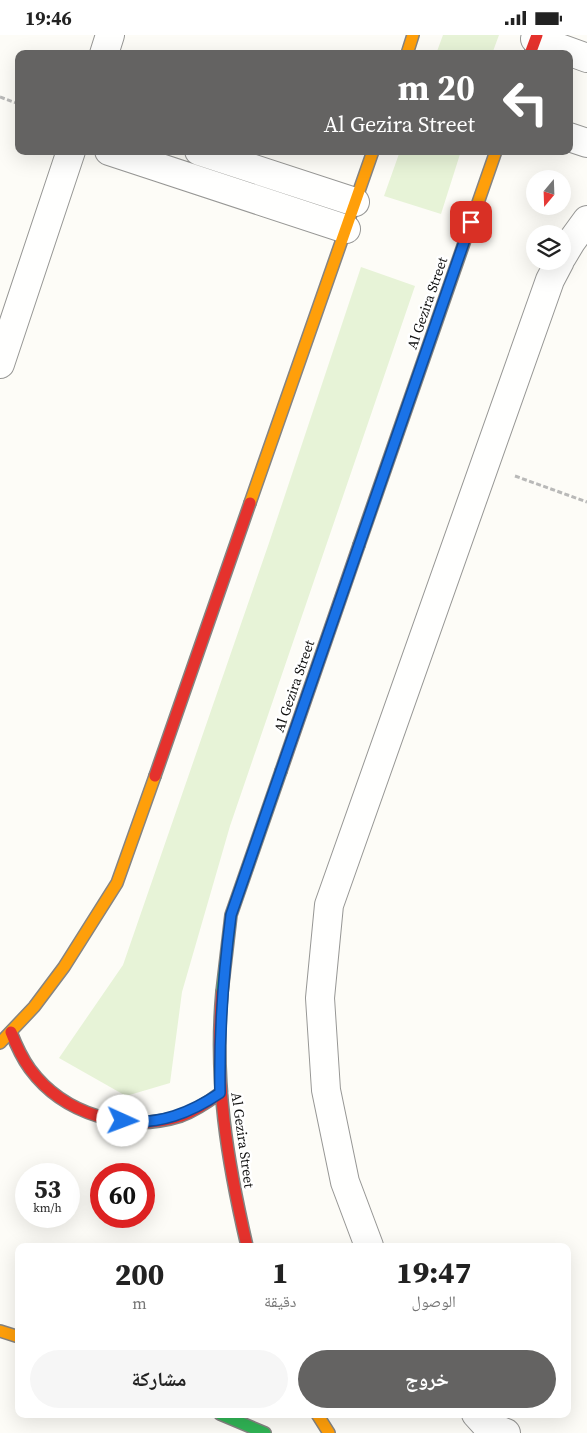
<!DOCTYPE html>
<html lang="ar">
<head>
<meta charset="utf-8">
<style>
	body { margin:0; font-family:"Source Serif 4","Noto Naskh Arabic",serif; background:#f6f6f6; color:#222; direction:rtl; height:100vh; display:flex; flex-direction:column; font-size:19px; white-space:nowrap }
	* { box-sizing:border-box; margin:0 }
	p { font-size:16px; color:#767676 }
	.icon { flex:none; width:28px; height:28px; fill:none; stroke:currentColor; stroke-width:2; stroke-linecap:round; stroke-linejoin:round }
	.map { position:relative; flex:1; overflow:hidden; direction:ltr }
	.details { position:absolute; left:15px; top:1208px; width:556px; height:175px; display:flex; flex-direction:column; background:#fff; border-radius:10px; box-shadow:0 5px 20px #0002; direction:rtl }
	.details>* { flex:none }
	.hud { position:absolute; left:15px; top:15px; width:558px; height:105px; border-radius:10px; box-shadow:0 5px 20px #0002; direction:rtl; background:#646362; color:#fff; overflow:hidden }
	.needle { width:32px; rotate:199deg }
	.controls { position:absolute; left:526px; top:135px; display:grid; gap:10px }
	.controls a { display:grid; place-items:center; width:45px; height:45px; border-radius:50%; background:#fff; box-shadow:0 5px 20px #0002; font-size:25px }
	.speed { position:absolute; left:15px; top:1128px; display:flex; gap:10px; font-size:25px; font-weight:700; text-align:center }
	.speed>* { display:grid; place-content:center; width:65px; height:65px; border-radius:50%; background:#fff; box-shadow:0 5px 20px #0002; line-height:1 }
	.speed small { font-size:12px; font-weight:400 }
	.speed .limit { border:8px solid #d22; background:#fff; color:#111 }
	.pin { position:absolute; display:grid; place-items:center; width:42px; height:42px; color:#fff; margin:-21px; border-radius:10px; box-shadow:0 2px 8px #0006 }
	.me { position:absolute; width:55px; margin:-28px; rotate:92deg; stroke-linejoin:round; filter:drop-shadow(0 0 4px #0008) }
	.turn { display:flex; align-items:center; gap:18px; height:105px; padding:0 15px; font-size:22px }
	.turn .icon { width:65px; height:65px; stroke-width:2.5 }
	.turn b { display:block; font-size:35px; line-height:42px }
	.eta { display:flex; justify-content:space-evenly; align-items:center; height:85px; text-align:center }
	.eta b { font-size:30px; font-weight:800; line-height:35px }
	.action { display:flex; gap:10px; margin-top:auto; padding:10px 15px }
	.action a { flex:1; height:58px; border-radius:30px; background:#646362; color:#fff; font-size:20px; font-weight:800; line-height:58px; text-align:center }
	.action a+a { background:#f6f6f6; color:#222 }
	.status { display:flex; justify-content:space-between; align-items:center; height:35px; padding:0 25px; background:#fff; direction:ltr }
	.status svg { height:14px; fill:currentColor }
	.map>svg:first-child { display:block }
	.green { fill:#e7f3d7 }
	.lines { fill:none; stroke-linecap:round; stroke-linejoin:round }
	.street-casing { stroke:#979795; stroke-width:30 }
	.fast-casing { stroke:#858482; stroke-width:14 }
	.slow-casing { stroke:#858482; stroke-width:14 }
	.jam-casing { stroke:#858482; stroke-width:14 }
	.path { stroke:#b9b9b8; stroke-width:3; stroke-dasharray:5 2.5; stroke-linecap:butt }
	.street { stroke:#fffffe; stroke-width:28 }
	.fast { stroke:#30b455; stroke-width:11 }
	.slow { stroke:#ff9f0a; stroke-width:11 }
	.jam { stroke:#e5322d; stroke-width:11 }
	.route-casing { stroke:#114b97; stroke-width:12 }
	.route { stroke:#1a73e8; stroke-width:9 }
	.labels { text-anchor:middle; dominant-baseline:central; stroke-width:5; stroke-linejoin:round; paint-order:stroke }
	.street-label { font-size:14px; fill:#111; stroke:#fff }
</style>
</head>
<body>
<div class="status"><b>19:46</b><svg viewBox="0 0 49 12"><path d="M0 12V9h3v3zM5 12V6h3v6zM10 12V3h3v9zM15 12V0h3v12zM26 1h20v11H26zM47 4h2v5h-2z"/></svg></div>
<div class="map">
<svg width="587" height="1398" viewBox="0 0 587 1398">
	<rect width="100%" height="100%" fill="#fdfcf7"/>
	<path class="green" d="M443,0h56l-7,19h-56z
		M400,116h61l-20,63 -57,-18z
		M361,232l54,19 -185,540 -48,166 -12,91 -44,13 -67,-38 64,-93 146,-422z"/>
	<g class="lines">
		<g class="street-casing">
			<path id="street" d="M535,4l52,19
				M104,19l6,-19
				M569,102l18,6
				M109,116l237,78
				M199,116l156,51
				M562,222l9,-15 16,-22
				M0,329l71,-213
				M369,1211l-24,-64 -19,-92 -6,-92 9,-93 221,-625 10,-19
				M476,1379l10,11 20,8"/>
		</g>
		<g class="fast-casing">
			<path id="fast" d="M222,957l9,-77 50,-144
				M220,1379l45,19"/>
		</g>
		<g class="slow-casing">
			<path id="slow" d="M407,19l6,-19
				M250,468l123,-352
				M359,510l137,-394
				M0,1008l34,-36 30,-40 53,-84 38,-107
				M0,1296l19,6
				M317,1379l12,19"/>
		</g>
		<g class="jam-casing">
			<path id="jam" d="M530,19l7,-19
				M281,736l78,-226
				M155,741l95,-273
				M222,957c-8,89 5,168 25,254
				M11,997c5,13 11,26 19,37 34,46 97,64 151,47 14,-5 27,-14 39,-23"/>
		</g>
		<path class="path" d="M0,62l19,7
			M515,441l72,26"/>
		<use href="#street" class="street"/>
		<use href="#fast" class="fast"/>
		<use href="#slow" class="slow"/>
		<use href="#jam" class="jam"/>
	</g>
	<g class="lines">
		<g class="route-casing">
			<path id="route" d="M123,1086c37,4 67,-8 97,-28 -1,-61 3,-117 11,-178l240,-693"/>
		</g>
		<use href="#route" class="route"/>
	</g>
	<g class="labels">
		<g class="street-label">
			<text transform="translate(427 268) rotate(-71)">Al Gezira Street</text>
			<text transform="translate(294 651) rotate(-71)">Al Gezira Street</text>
			<text transform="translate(243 1105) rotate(82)">Al Gezira Street</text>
		</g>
	</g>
</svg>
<div class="controls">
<a><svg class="needle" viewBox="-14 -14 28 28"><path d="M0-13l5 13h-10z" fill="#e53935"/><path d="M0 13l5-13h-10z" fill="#767676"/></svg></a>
<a><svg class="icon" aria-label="layers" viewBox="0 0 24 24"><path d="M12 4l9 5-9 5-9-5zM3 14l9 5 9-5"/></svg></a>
</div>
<div class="speed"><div>53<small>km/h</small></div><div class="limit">60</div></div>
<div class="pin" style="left:471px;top:187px;background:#d93025"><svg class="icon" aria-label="arrive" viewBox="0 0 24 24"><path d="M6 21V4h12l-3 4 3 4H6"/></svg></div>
<svg class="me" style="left:123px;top:1086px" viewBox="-20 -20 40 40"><circle r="19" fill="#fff"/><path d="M0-13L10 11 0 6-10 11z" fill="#1a73e8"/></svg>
<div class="hud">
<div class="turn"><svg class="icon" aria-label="left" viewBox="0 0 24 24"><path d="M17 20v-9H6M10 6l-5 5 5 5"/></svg><div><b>20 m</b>Al Gezira Street</div></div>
</div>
<section class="details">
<div class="eta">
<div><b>19:47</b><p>الوصول</p></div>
<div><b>1</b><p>دقيقة</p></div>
<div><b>200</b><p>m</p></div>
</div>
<div class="action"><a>خروج</a><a>مشاركة</a></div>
</section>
</div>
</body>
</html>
